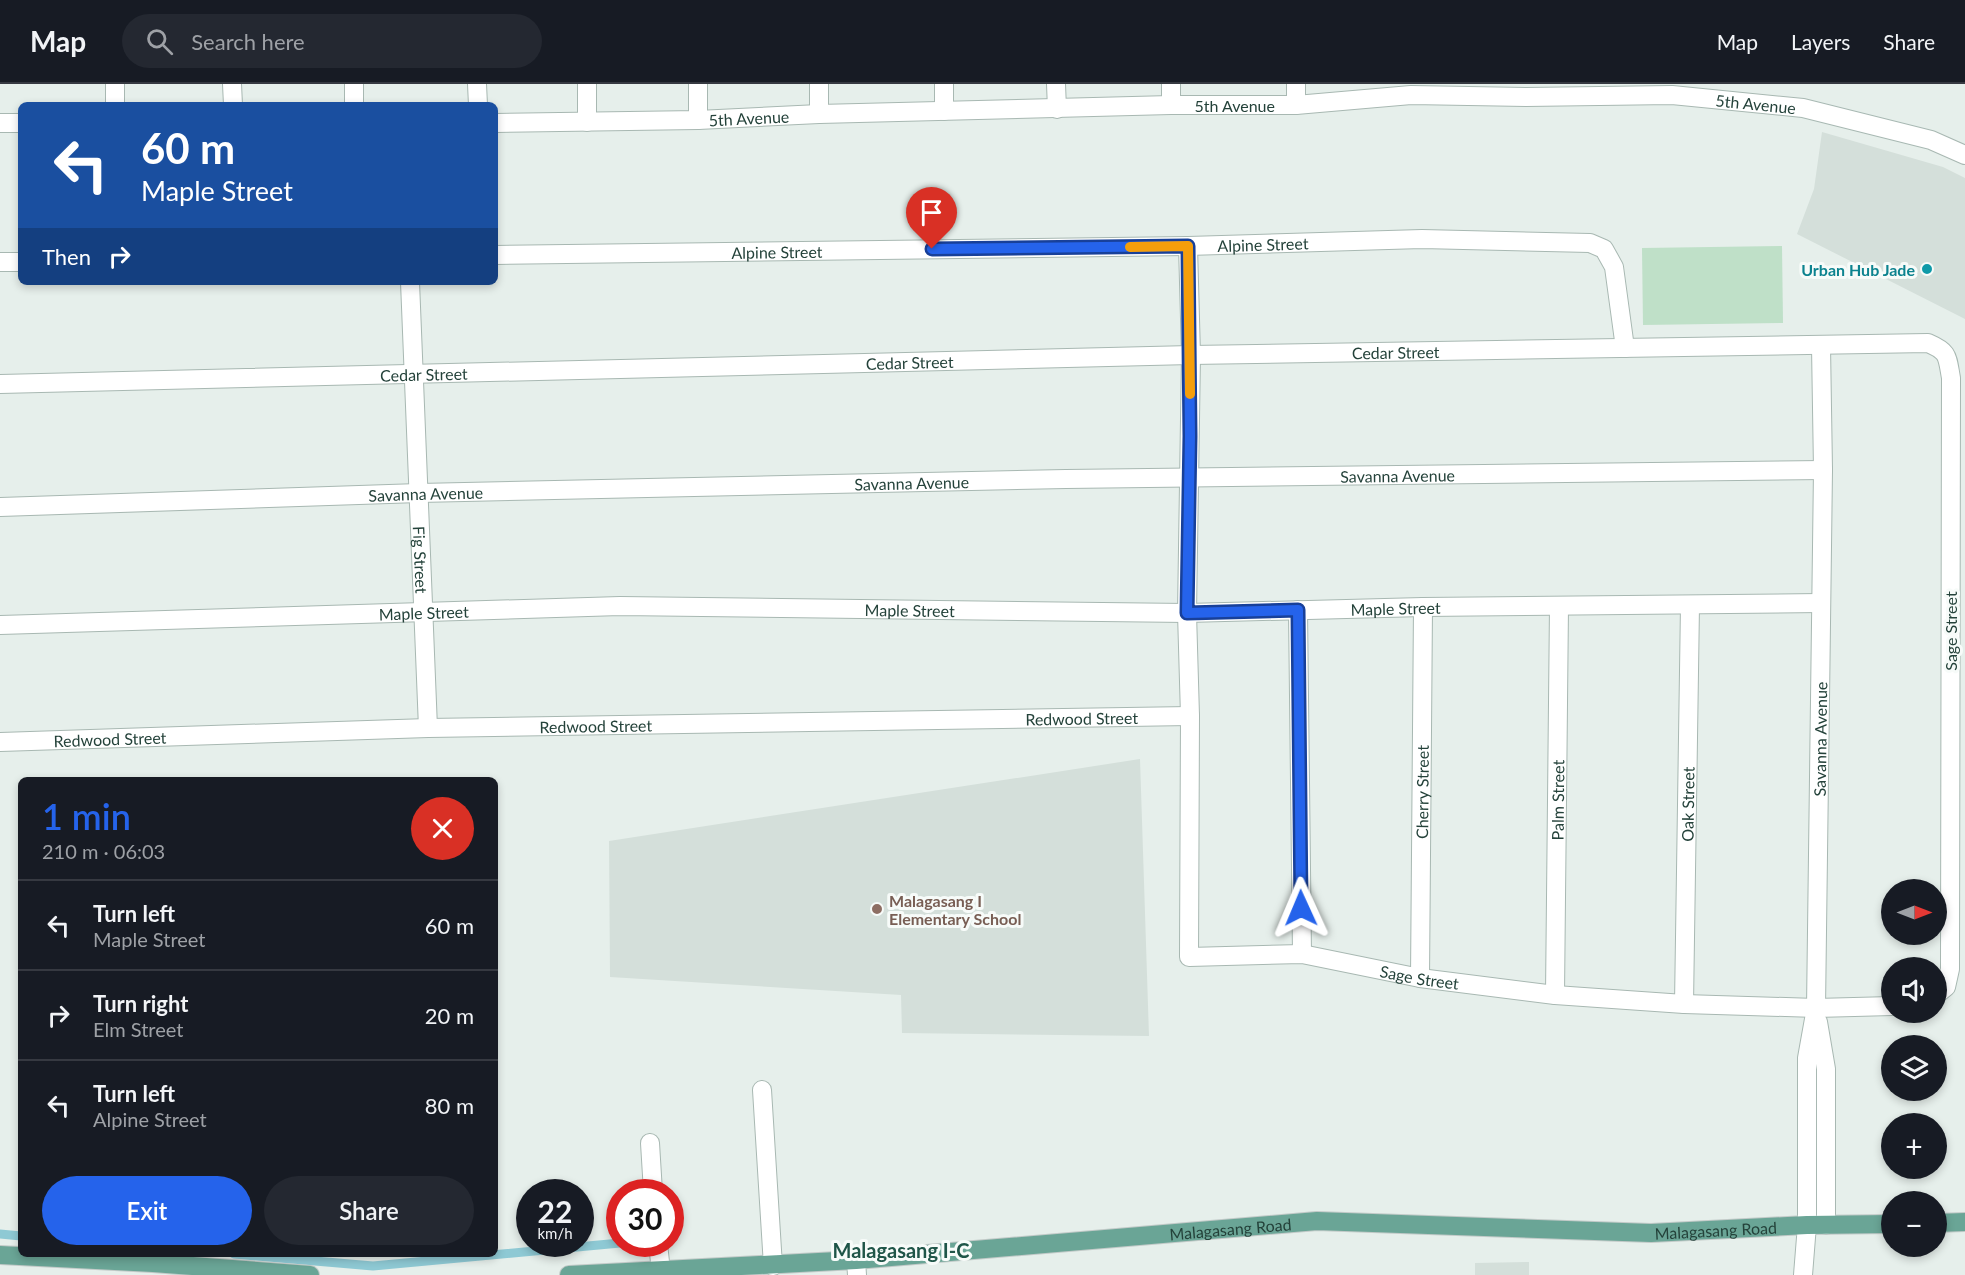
<!DOCTYPE html>
<html lang="en">
<head>
<meta charset="utf-8">
<style>
	body { margin:0; font-family:Lato,sans-serif; background:#242831; color:#f1f3f6; height:100vh; display:flex; flex-direction:column; font-size:22px; white-space:nowrap }
	* { box-sizing:border-box; margin:0 }
	p { font-size:20px; color:#9ea1a6 }
	.icon { flex:none; width:33px; height:33px; fill:none; stroke:currentColor; stroke-width:2; stroke-linecap:round; stroke-linejoin:round }
	.map { position:relative; flex:1; overflow:hidden }
	.side { position:absolute; left:18px; top:693px; width:480px; height:480px; display:flex; flex-direction:column; background:#171b24; border-radius:9px; box-shadow:0 3px 9px #0003 }
	.side>* { flex:none }
	.guide { position:absolute; left:18px; top:18px; width:480px; height:183px; border-radius:9px; box-shadow:0 3px 9px #0003; background:#1a4fa0; color:#fff; overflow:hidden }
	.needle { width:39px; rotate:90deg }
	.tools { position:absolute; left:1881px; top:795px; display:grid; gap:12px }
	.tools a { display:grid; place-items:center; width:66px; height:66px; border-radius:50%; background:#171b24; box-shadow:0 3px 9px #0003; font-size:30px }
	.speed { position:absolute; left:516px; top:1095px; display:flex; gap:12px; font-size:30px; font-weight:700; text-align:center }
	.speed>* { display:grid; place-content:center; width:78px; height:78px; border-radius:50%; background:#171b24; box-shadow:0 3px 9px #0003; line-height:1 }
	.speed small { font-size:15px; font-weight:400 }
	.speed .limit { border:9px solid #d22; background:#fff; color:#111 }
	.pin { position:absolute; display:grid; place-items:center; width:51px; height:51px; color:#fff; margin:-62px -26px; border-radius:50% 50% 50% 0; rotate:-45deg; box-shadow:0 0 6px #0007 }
	.pin .icon { rotate:45deg }
	.me { position:absolute; width:66px; margin:-33px; rotate:359deg; stroke-linejoin:round; filter:drop-shadow(0 0 4px #0008) }
	.turn { display:flex; align-items:center; gap:21px; height:126px; padding:0 24px; font-size:27px }
	.turn .icon { width:78px; height:78px; stroke-width:2.5 }
	.turn b { display:block; font-size:42px; line-height:51px }
	.then { display:flex; align-items:center; height:57px; padding:0 24px; background:#0003; gap:12px; font-size:22px }
	.round { display:grid; place-items:center; flex:none; width:63px; height:63px; border-radius:32px; background:#242831 }
	.summary { display:flex; align-items:center; justify-content:space-between; height:102px; padding:0 24px }
	h1 { font-size:36px; font-weight:600; line-height:45px; color:#2563eb }
	.action { display:flex; gap:12px; margin-top:auto; padding:12px 24px }
	.action a { flex:1; height:69px; border-radius:36px; background:#2563eb; color:#fff; font-size:24px; font-weight:600; line-height:69px; text-align:center }
	.action a+a { background:#242831; color:#f1f3f6 }
	ul { padding:0; list-style:none }
	li { display:flex; align-items:center; gap:18px; height:90px; padding:0 24px; border-top:2px solid #363941 }
	li div { flex:1 }
	li b { display:block; font-size:22px }
	li em { font-style:normal }
	header { display:flex; align-items:center; gap:36px; box-sizing:border-box; height:84px; padding:0 30px; background:#171b24; border-bottom:2px solid #363941 }
	header strong { font-size:28px }
	nav { display:flex; gap:33px; margin-inline-start:auto; font-size:21px }
	.search { width:420px; height:54px; background:#242831; display:flex; align-items:center; gap:15px; box-sizing:border-box; padding:0 21px; border-radius:33px; color:#9ea1a6; font-size:22px }
	.map>svg:first-child { display:block }
	.built { fill:#d4dfda }
	.green { fill:#bfe0c8 }
	.lines { fill:none; stroke-linecap:round; stroke-linejoin:round }
	.stream { stroke:#8ec9d4; stroke-width:9 }
	.minor-casing { stroke:#a8b8b2; stroke-width:20 }
	.major-casing { stroke:#c2cac8; stroke-width:20 }
	.minor { stroke:#fff; stroke-width:18 }
	.major { stroke:#6aa596; stroke-width:18 }
	.route-casing { stroke:#184099; stroke-width:15 }
	.route { stroke:#2563eb; stroke-width:10 }
	.slow { stroke:#f59e0b; stroke-width:10 }
	.culture-dot { fill:#0f9aa8; stroke:#f7fbf9; stroke-width:2 }
	.education-dot { fill:#8d6e63; stroke:#f7fbf9; stroke-width:2 }
	.labels { text-anchor:middle; dominant-baseline:central; stroke-width:6; stroke-linejoin:round; paint-order:stroke }
	.street-label { font-size:16px; fill:#24423a; stroke:#f7fbf9 }
	.culture-label { font-size:16px; font-weight:bold; fill:#0d838f; stroke:#f7fbf9; text-anchor:end }
	.education-label { font-size:16px; font-weight:bold; fill:#785e54; stroke:#f7fbf9; text-anchor:start }
	.quarter-label { font-size:20px; font-weight:bold; fill:#1f5548; stroke:#f7fbf9 }
</style>
</head>
<body>
<header>
<strong>Map</strong>
<div class="search"><svg class="icon" aria-label="search" viewBox="0 0 24 24"><circle cx="10" cy="10" r="6"/><path d="M15 15l6 6"/></svg>Search here</div>
<nav><a>Map</a><a>Layers</a><a>Share</a></nav>
</header>
<div class="map">
<svg width="1965" height="1191" viewBox="0 0 1965 1191">
	<rect width="100%" height="100%" fill="#e6efeb"/>
	<path class="built" d="M1822,48l121,35 22,11v141l-168,-85 17,-45z
		M1140,675l9,277 -247,-3 -1,-38 -291,-18 -1,-136z
		M1529,1178v13h-54v-12z"/>
	<path class="green" d="M1782,162l1,77 -140,2 -1,-77z"/>
	<g class="lines">
		<path class="stream" d="M0,1150l21,2
			M234,1170l139,12 247,-23"/>
		<g class="minor-casing">
			<g id="minor">
				<path d="M115,0v21"/>
				<path d="M232,0l1,21"/>
				<path d="M354,0v21"/>
				<path d="M477,0l1,21"/>
				<path d="M587,0v38"/>
				<path d="M698,0v36"/>
				<path d="M819,0v30"/>
				<path d="M944,0v27"/>
				<path d="M1056,0l1,25"/>
				<path d="M1171,0v21"/>
				<path d="M1296,0v21"/>
				<path d="M0,39h21"/>
				<path id="s1" d="M495,39l203,-3 121,-6 352,-9h125l115,-10 115,2 146,-2 131,13 128,32 34,15"/>
				<path id="s2" d="M1188,162l3,109 -4,258 3,103 -1,241 113,-3 118,24 135,17 129,9 132,4 76,-2"/>
				<path id="s3" d="M495,171l693,-9 234,-7 168,4 14,6 10,18 11,81"/>
				<path d="M0,178h21"/>
				<path id="s4" d="M410,198l18,446"/>
				<path id="s5" d="M0,300l1191,-29 737,-12c21,9 19,13 23,35l-1,591 -4,18 -10,8"/>
				<path id="s6" d="M0,423l419,-14 647,-14 757,-9"/>
				<path d="M1298,526l4,344"/>
				<path id="s7" d="M0,541l620,-19 567,7 236,-6 398,-4"/>
				<path id="s8" d="M0,658l428,-14 762,-12"/>
				<path id="s9" d="M1420,894l3,-371"/>
				<path id="s10" d="M1555,911l4,-389"/>
				<path id="s11" d="M1684,920l6,-399"/>
				<path d="M1818,938l8,47v156"/>
				<path d="M762,1006l11,176"/>
				<path d="M650,1059l3,49"/>
				<path d="M658,1160l3,27"/>
				<path d="M856,1176l1,15"/>
				<path id="s12" d="M1803,1191l4,-50v-167l9,-50 7,-538 -2,-124"/>
			</g>
		</g>
		<g class="major-casing">
			<g id="major">
				<path d="M1936,1139l29,-1"/>
				<path d="M0,1171l153,8 157,12"/>
				<path id="s13" d="M569,1191l287,-15 461,-39 334,12 156,-8 85,-1"/>
			</g>
		</g>
		<use href="#minor" class="minor"/>
		<use href="#major" class="major"/>
	</g>
	<g class="lines">
		<g class="route-casing">
			<path id="route" d="M932,165l256,-3 2,190 -3,177 111,-3 3,298"/>
		</g>
		<use href="#route" class="route"/>
		<path class="slow" d="M1130,163l58,-1 2,148"/>
	</g>
	<circle class="culture-dot" cx="1927" cy="185" r="6"/>
	<circle class="education-dot" cx="877" cy="825" r="6"/>
	<g class="labels">
		<g class="street-label">
			<text stroke="none"><textPath href="#s1" startOffset="1262">5th Avenue</textPath></text>
			<text stroke="none"><textPath href="#s1" startOffset="740">5th Avenue</textPath></text>
			<text stroke="none"><textPath href="#s1" startOffset="254">5th Avenue</textPath></text>
			<text stroke="none"><textPath href="#s3" startOffset="768">Alpine Street</textPath></text>
			<text stroke="none"><textPath href="#s3" startOffset="282">Alpine Street</textPath></text>
			<text stroke="none"><textPath href="#s5" startOffset="1396">Cedar Street</textPath></text>
			<text stroke="none"><textPath href="#s5" startOffset="910">Cedar Street</textPath></text>
			<text stroke="none"><textPath href="#s5" startOffset="424">Cedar Street</textPath></text>
			<text stroke="none"><textPath href="#s6" startOffset="1398">Savanna Avenue</textPath></text>
			<text stroke="none"><textPath href="#s6" startOffset="912">Savanna Avenue</textPath></text>
			<text stroke="none"><textPath href="#s6" startOffset="426">Savanna Avenue</textPath></text>
			<text stroke="none"><textPath href="#s4" startOffset="278">Fig Street</textPath></text>
			<text stroke="none"><textPath href="#s7" startOffset="1396">Maple Street</textPath></text>
			<text stroke="none"><textPath href="#s7" startOffset="910">Maple Street</textPath></text>
			<text stroke="none"><textPath href="#s7" startOffset="424">Maple Street</textPath></text>
			<text transform="translate(1950 547) rotate(-90)">Sage Street</text>
			<text stroke="none"><textPath href="#s8" startOffset="1082">Redwood Street</textPath></text>
			<text stroke="none"><textPath href="#s8" startOffset="596">Redwood Street</textPath></text>
			<text stroke="none"><textPath href="#s8" startOffset="110">Redwood Street</textPath></text>
			<text stroke="none"><textPath href="#s12" startOffset="537">Savanna Avenue</textPath></text>
			<text stroke="none"><textPath href="#s9" startOffset="186">Cherry Street</textPath></text>
			<text stroke="none"><textPath href="#s10" startOffset="195">Palm Street</textPath></text>
			<text stroke="none"><textPath href="#s11" startOffset="200">Oak Street</textPath></text>
			<text stroke="none"><textPath href="#s2" startOffset="944">Sage Street</textPath></text>
			<text stroke="none"><textPath href="#s13" startOffset="663">Malagasang Road</textPath></text>
			<text stroke="none"><textPath href="#s13" startOffset="1149">Malagasang Road</textPath></text>
		</g>
		<g class="culture-label">
			<text x="1915" y="185">Urban Hub Jade</text>
		</g>
		<g class="education-label">
			<text x="889" y="816">Malagasang I<tspan x="889" dy="18">Elementary School</tspan></text>
		</g>
		<g class="quarter-label">
			<text x="901" y="1166">Malagasang I-C</text>
		</g>
	</g>
</svg>
<div class="tools">
<a><svg class="needle" viewBox="-14 -14 28 28"><path d="M0-13l5 13h-10z" fill="#e53935"/><path d="M0 13l5-13h-10z" fill="#9ea1a6"/></svg></a>
<a><svg class="icon" aria-label="sound" viewBox="0 0 24 24"><path d="M4 9h4l5-4v14l-5-4H4zM17 9q2 3 0 6"/></svg></a>
<a><svg class="icon" aria-label="layers" viewBox="0 0 24 24"><path d="M12 4l9 5-9 5-9-5zM3 14l9 5 9-5"/></svg></a>
<a>+</a>
<a>−</a>
</div>
<div class="speed"><div>22<small>km/h</small></div><div class="limit">30</div></div>
<div class="pin" style="left:932px;top:165px;background:#d93025"><svg class="icon" aria-label="arrive" viewBox="0 0 24 24"><path d="M6 21V4h12l-3 4 3 4H6"/></svg></div>
<svg class="me" style="left:1301px;top:824px" viewBox="-20 -20 40 40"><path d="M0-17L14 15 0 8-14 15z" fill="#2563eb" stroke="#fff" stroke-width="4"/></svg>
<div class="guide">
<div class="turn"><svg class="icon" aria-label="left" viewBox="0 0 24 24"><path d="M17 20v-9H6M10 6l-5 5 5 5"/></svg><div><b>60 m</b>Maple Street</div></div>
<div class="then">Then<svg class="icon" aria-label="right" viewBox="0 0 24 24"><path d="M7 20v-9h11M14 6l5 5-5 5"/></svg></div>
</div>
<section class="side">
<div class="summary"><div><h1>1 min</h1><p>210 m · 06:03</p></div><a class="round" style="background:#d93025;color:#fff"><svg class="icon" aria-label="close" viewBox="0 0 24 24"><path d="M6 6l12 12M18 6L6 18"/></svg></a></div>
<ul>
<li><svg class="icon" aria-label="left" viewBox="0 0 24 24"><path d="M17 20v-9H6M10 6l-5 5 5 5"/></svg><div><b>Turn left</b><p>Maple Street</p></div><em>60 m</em></li>
<li><svg class="icon" aria-label="right" viewBox="0 0 24 24"><path d="M7 20v-9h11M14 6l5 5-5 5"/></svg><div><b>Turn right</b><p>Elm Street</p></div><em>20 m</em></li>
<li><svg class="icon" aria-label="left" viewBox="0 0 24 24"><path d="M17 20v-9H6M10 6l-5 5 5 5"/></svg><div><b>Turn left</b><p>Alpine Street</p></div><em>80 m</em></li>
</ul>
<div class="action"><a>Exit</a><a>Share</a></div>
</section>
</div>
</body>
</html>
